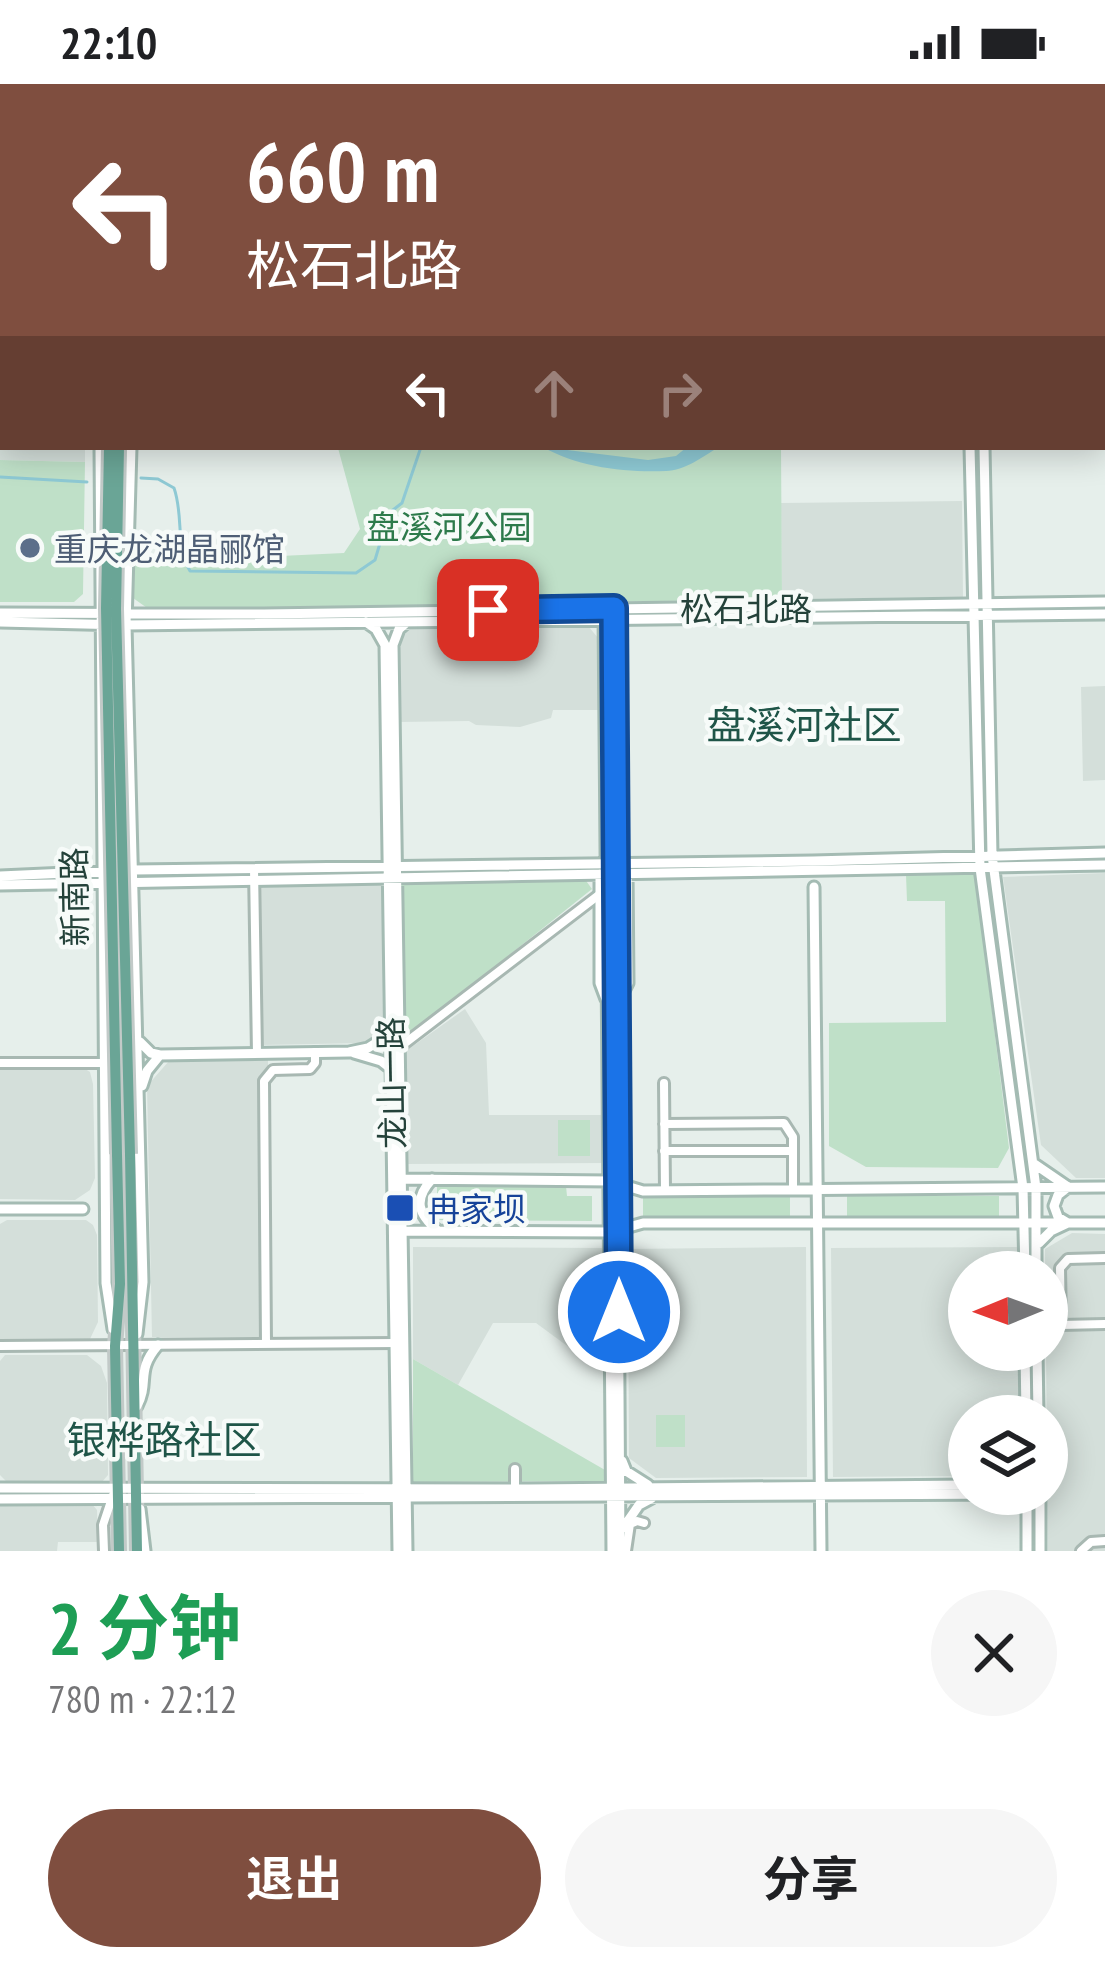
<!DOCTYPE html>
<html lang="zh">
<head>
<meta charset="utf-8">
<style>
	body { margin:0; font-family:"PT Sans Narrow","Noto Sans SC",sans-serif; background:#f6f6f6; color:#202124; height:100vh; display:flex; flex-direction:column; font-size:45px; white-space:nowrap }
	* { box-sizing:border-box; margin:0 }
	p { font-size:39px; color:#757577 }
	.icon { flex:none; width:66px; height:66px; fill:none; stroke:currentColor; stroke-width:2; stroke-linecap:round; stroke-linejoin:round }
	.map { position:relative; height:1467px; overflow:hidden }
	.details { display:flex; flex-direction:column; background:#fff; flex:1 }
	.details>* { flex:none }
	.guide { position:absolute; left:0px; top:0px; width:1107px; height:366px; box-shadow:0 6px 30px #0003; background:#7f4e3f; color:#fff; overflow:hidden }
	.needle { width:78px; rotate:269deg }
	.buttons { position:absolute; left:948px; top:1167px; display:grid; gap:24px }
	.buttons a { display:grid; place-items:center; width:120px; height:120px; border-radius:50%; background:#fff; box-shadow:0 6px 30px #0003; font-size:60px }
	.pin { position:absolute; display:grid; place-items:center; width:102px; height:102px; color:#fff; margin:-51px; border-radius:24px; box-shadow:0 6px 18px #0006 }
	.me { position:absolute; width:132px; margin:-66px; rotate:0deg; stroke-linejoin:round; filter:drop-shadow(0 0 9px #0008) }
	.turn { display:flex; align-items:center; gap:42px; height:252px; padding:0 48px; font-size:54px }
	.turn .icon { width:156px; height:156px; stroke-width:2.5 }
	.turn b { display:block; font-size:84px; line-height:102px }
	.lanes { display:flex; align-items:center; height:114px; padding:0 48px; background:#0003; justify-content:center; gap:60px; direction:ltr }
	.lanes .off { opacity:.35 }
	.round { display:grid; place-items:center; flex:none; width:126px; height:126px; border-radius:63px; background:#f6f6f6 }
	.overview { display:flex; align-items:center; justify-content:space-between; height:204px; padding:0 48px }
	h1 { font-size:72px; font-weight:700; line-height:90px; color:#1e9e55 }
	.action { display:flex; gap:24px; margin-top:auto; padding:24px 48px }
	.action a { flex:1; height:138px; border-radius:72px; background:#7f4e3f; color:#fff; font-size:48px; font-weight:700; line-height:138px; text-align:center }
	.action a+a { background:#f6f6f6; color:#202124 }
	.status { display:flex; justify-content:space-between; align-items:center; height:84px; padding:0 60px; background:#fff; direction:ltr }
	.status svg { height:33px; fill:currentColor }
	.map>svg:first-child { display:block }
	.built { fill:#d4dfda }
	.green { fill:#bfe0c8 }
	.water { fill:#8ec9d4 }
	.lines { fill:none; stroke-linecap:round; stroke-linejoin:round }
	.stream { stroke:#8ec9d4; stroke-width:3 }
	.street-casing { stroke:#a8b8b2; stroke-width:14 }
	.secondary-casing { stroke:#a4bbb3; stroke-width:15 }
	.primary-casing { stroke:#c2cac8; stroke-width:16 }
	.street { stroke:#fff; stroke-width:8 }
	.secondary { stroke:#fff; stroke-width:9 }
	.primary { stroke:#6aa596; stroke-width:10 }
	.primary-bridge-casing { stroke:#c2cac8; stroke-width:16; stroke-linecap:butt }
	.primary-bridge { stroke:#6aa596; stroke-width:10 }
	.route-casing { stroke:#114b97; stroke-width:30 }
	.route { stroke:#1a73e8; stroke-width:21 }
	.service-dot { fill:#5c6f8a; stroke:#f7fbf9; stroke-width:4.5 }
	.transit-dot { fill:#1a4fb4; stroke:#f7fbf9; stroke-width:4.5 }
	.labels { text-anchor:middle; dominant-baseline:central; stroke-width:9; stroke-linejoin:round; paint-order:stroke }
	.park-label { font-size:33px; fill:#2d7a4b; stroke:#f7fbf9 }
	.service-label { font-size:33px; fill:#4e5e75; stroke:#f7fbf9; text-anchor:start }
	.street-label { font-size:33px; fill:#24423a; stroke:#f7fbf9 }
	.transit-label { font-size:33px; fill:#164399; stroke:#f7fbf9; text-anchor:start }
	.quarter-label { font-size:39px; fill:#1f5548; stroke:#f7fbf9 }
</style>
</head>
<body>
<div class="status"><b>22:10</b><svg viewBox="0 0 49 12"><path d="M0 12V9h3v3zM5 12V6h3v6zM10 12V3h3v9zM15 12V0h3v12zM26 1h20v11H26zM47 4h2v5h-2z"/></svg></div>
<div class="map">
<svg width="1105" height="1467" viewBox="0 0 1105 1467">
	<rect width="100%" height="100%" fill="#e6efeb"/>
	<path class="built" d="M0,220h3v143h82v15l-85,-2z
		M962,417l1,96 -181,2 -1,-96z
		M588,542l11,13v71h-46l-2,8 -31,9 -44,-2 -7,-4 -70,1 -1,-80 13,-15z
		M1105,602v94l-22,1 -2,-94z
		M1105,789v305h-29l-35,-33 -38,-268z
		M382,800l1,143 -18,16 -104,2 -3,-160z
		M465,925l21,34 3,72h117l-1,48 -200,1 -2,-111z
		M268,976l2,277h-118l-5,-251 22,-25z
		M82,983l8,5 3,12 2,94 -5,12 -15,10 -75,-1v-131z
		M7,1136h79l7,5 4,10 1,87 -8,17 -90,2v-117z
		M1072,1149l33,1v317h-57l-3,-302z
		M413,1163l192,1 -1,114h-15l-53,-39h-43l-35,62 -45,-26z
		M806,1163l1,230 -151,1 -27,-20 -1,-209z
		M1018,1163l1,25h-50v78h50v66h-50v60l-136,1 -2,-229z
		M5,1271h82l14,11 6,17 1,92 -7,8 -94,-1 -7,-7v-114z
		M91,1419l6,7 1,32h-40l-1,9h-57v-47z"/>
	<path class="green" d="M781,363l1,152 -632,11 -17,-12 -2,-35 213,-10 16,-24 -22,-81z
		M0,376l85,2 -2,132 -9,8h-74z
		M975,790l34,274 -11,20 -132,-1 -37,-21v-123l117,-1 -1,-121h-38l-1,-26z
		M584,794l8,11 -189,151 -2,-160z
		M558,1036h32v36h-32z
		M437,1102h129l1,10h25v25l-155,-1z
		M847,1112h152v22l-152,1z
		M643,1113h147v21l-147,-1z
		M413,1275l192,111v11l-192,1z
		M656,1331h29v32h-29z"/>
	<path class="water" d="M543,363l105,13 28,-4 11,-9h32c-15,9 -35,24 -53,24 -39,2 -89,-4 -123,-24z"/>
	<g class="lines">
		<path class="stream" d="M0,393l87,5
			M141,394l17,1 16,9c10,28 1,58 16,83l166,2 19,-13 14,-47 13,-10 19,-56"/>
		<g class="street-casing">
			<path id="street" d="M1104,133l1,4
				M1104,309h1
				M254,785l3,184
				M400,963l200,-153
				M0,979h104
				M664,999l1,108
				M664,1040l120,-1 9,14v53
				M664,1067h129
				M1105,1174l-37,1 -8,9 1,57 44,-1
				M266,1260l-2,-263 9,-11 37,-1 5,-6v-11
				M0,1262l397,-3
				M515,1385v20
				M104,1467l-1,-26 10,-30
				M626,1467l4,-27 7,-3 7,2
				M1081,1467l10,-9 14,-1"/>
		</g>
		<g class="secondary-casing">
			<path id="secondary" d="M305,0v3
				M406,0v3
				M527,0v3
				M537,0v3
				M110,3v-3
				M140,3v-3
				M0,172l3,-1
				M0,206h3
				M100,363l6,836 7,46
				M131,363l-5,178 17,657 -6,52
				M970,363l10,421 43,320 2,84
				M984,363l8,408 44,333v84
				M0,529l264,1 841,-12
				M604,529l8,938
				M614,529l6,938
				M0,538l126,3 979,-11
				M366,538l10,7 9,16 13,906
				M600,790v109l6,16
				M0,792l134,-6 679,-9 292,-8
				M0,801l1105,-20
				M814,803l7,664
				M619,917l9,-18 -1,-110
				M140,958l11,11 9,2 189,-3 19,-4 22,-14
				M354,969l27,8 9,7
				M142,1002l5,-15 13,-16
				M1033,1079l35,24 -10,8 -4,11 4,11 10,6 -17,8 -12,12
				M398,1095l212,2 33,10 462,-4
				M432,1095c-19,21 -14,35 6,52
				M0,1125h83
				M399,1147l212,1 32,-9h462
				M1025,1266l1,66
				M1037,1266l1,66
				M137,1322c13,-25 -2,-34 21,-61
				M622,1377l4,10 22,14
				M0,1404l529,1 440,-4
				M1027,1410v57
				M1040,1410v57
				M0,1415l1040,-5
				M140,1425l5,42
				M623,1444l16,-23 13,-7
				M407,1467l-14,-906 6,-16 8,-7"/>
		</g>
		<g class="primary-casing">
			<path id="primary" d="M648,0v3
				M665,0l2,3
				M801,0l2,3
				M120,3v-3
				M129,3v-3
				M782,3l5,-3
				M816,3l5,-3
				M836,3l2,-3
				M0,183h3
				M0,196h3
				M1104,236h1
				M1104,254h1
				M117,1070l3,130 -5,62 4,205
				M130,1070l7,397"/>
		</g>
		<use href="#street" class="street"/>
		<use href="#secondary" class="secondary"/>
		<use href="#primary" class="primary"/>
		<g class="primary-bridge-casing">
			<path id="primary-bridge" d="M109,363l-3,161 11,546
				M119,363l-3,162 14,545"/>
		</g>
		<use href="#primary-bridge" class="primary-bridge"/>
	</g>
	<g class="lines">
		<g class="route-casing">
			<path id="route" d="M488,526l126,-2 5,704"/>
		</g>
		<use href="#route" class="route"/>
	</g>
	<circle class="service-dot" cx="30" cy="464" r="12"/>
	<rect class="transit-dot" x="385" y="1109" width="30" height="30" rx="6"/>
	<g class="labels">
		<g class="park-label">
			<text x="449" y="442">盘溪河公园</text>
		</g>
		<g class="service-label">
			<text x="54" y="464">重庆龙湖晶郦馆</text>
		</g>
		<g class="street-label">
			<text x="746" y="524">松石北路</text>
			<text transform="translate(74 813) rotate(-91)">新南路</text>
			<text transform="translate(391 999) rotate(-91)">龙山一路</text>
		</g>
		<g class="transit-label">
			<text x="427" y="1124">冉家坝</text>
		</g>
		<g class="quarter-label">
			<text x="804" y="640">盘溪河社区</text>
			<text x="164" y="1355">银桦路社区</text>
		</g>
	</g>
</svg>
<div class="buttons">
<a><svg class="needle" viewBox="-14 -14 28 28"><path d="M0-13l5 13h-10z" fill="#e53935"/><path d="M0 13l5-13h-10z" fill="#757577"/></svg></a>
<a><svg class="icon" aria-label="layers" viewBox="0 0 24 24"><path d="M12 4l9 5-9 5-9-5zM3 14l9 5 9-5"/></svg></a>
</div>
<div class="pin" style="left:488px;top:526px;background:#d93025"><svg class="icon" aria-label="arrive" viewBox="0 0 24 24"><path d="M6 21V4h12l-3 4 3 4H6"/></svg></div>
<svg class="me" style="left:619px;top:1228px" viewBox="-20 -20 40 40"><circle r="17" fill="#1a73e8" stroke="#fff" stroke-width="3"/><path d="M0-11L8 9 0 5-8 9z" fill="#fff"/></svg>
<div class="guide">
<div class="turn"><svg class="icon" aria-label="left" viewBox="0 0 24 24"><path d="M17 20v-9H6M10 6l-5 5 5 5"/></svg><div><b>660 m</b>松石北路</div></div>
<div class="lanes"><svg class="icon" aria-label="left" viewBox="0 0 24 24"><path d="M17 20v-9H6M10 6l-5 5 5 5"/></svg><svg class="icon off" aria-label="ahead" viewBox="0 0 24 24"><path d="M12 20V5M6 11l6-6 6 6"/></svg><svg class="icon off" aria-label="right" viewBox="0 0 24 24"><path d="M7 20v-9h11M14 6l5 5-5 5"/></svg></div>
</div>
</div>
<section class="details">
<div class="overview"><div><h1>2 分钟</h1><p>780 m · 22:12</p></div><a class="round"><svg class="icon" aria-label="close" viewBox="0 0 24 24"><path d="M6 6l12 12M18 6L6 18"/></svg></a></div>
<div class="action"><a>退出</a><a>分享</a></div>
</section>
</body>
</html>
